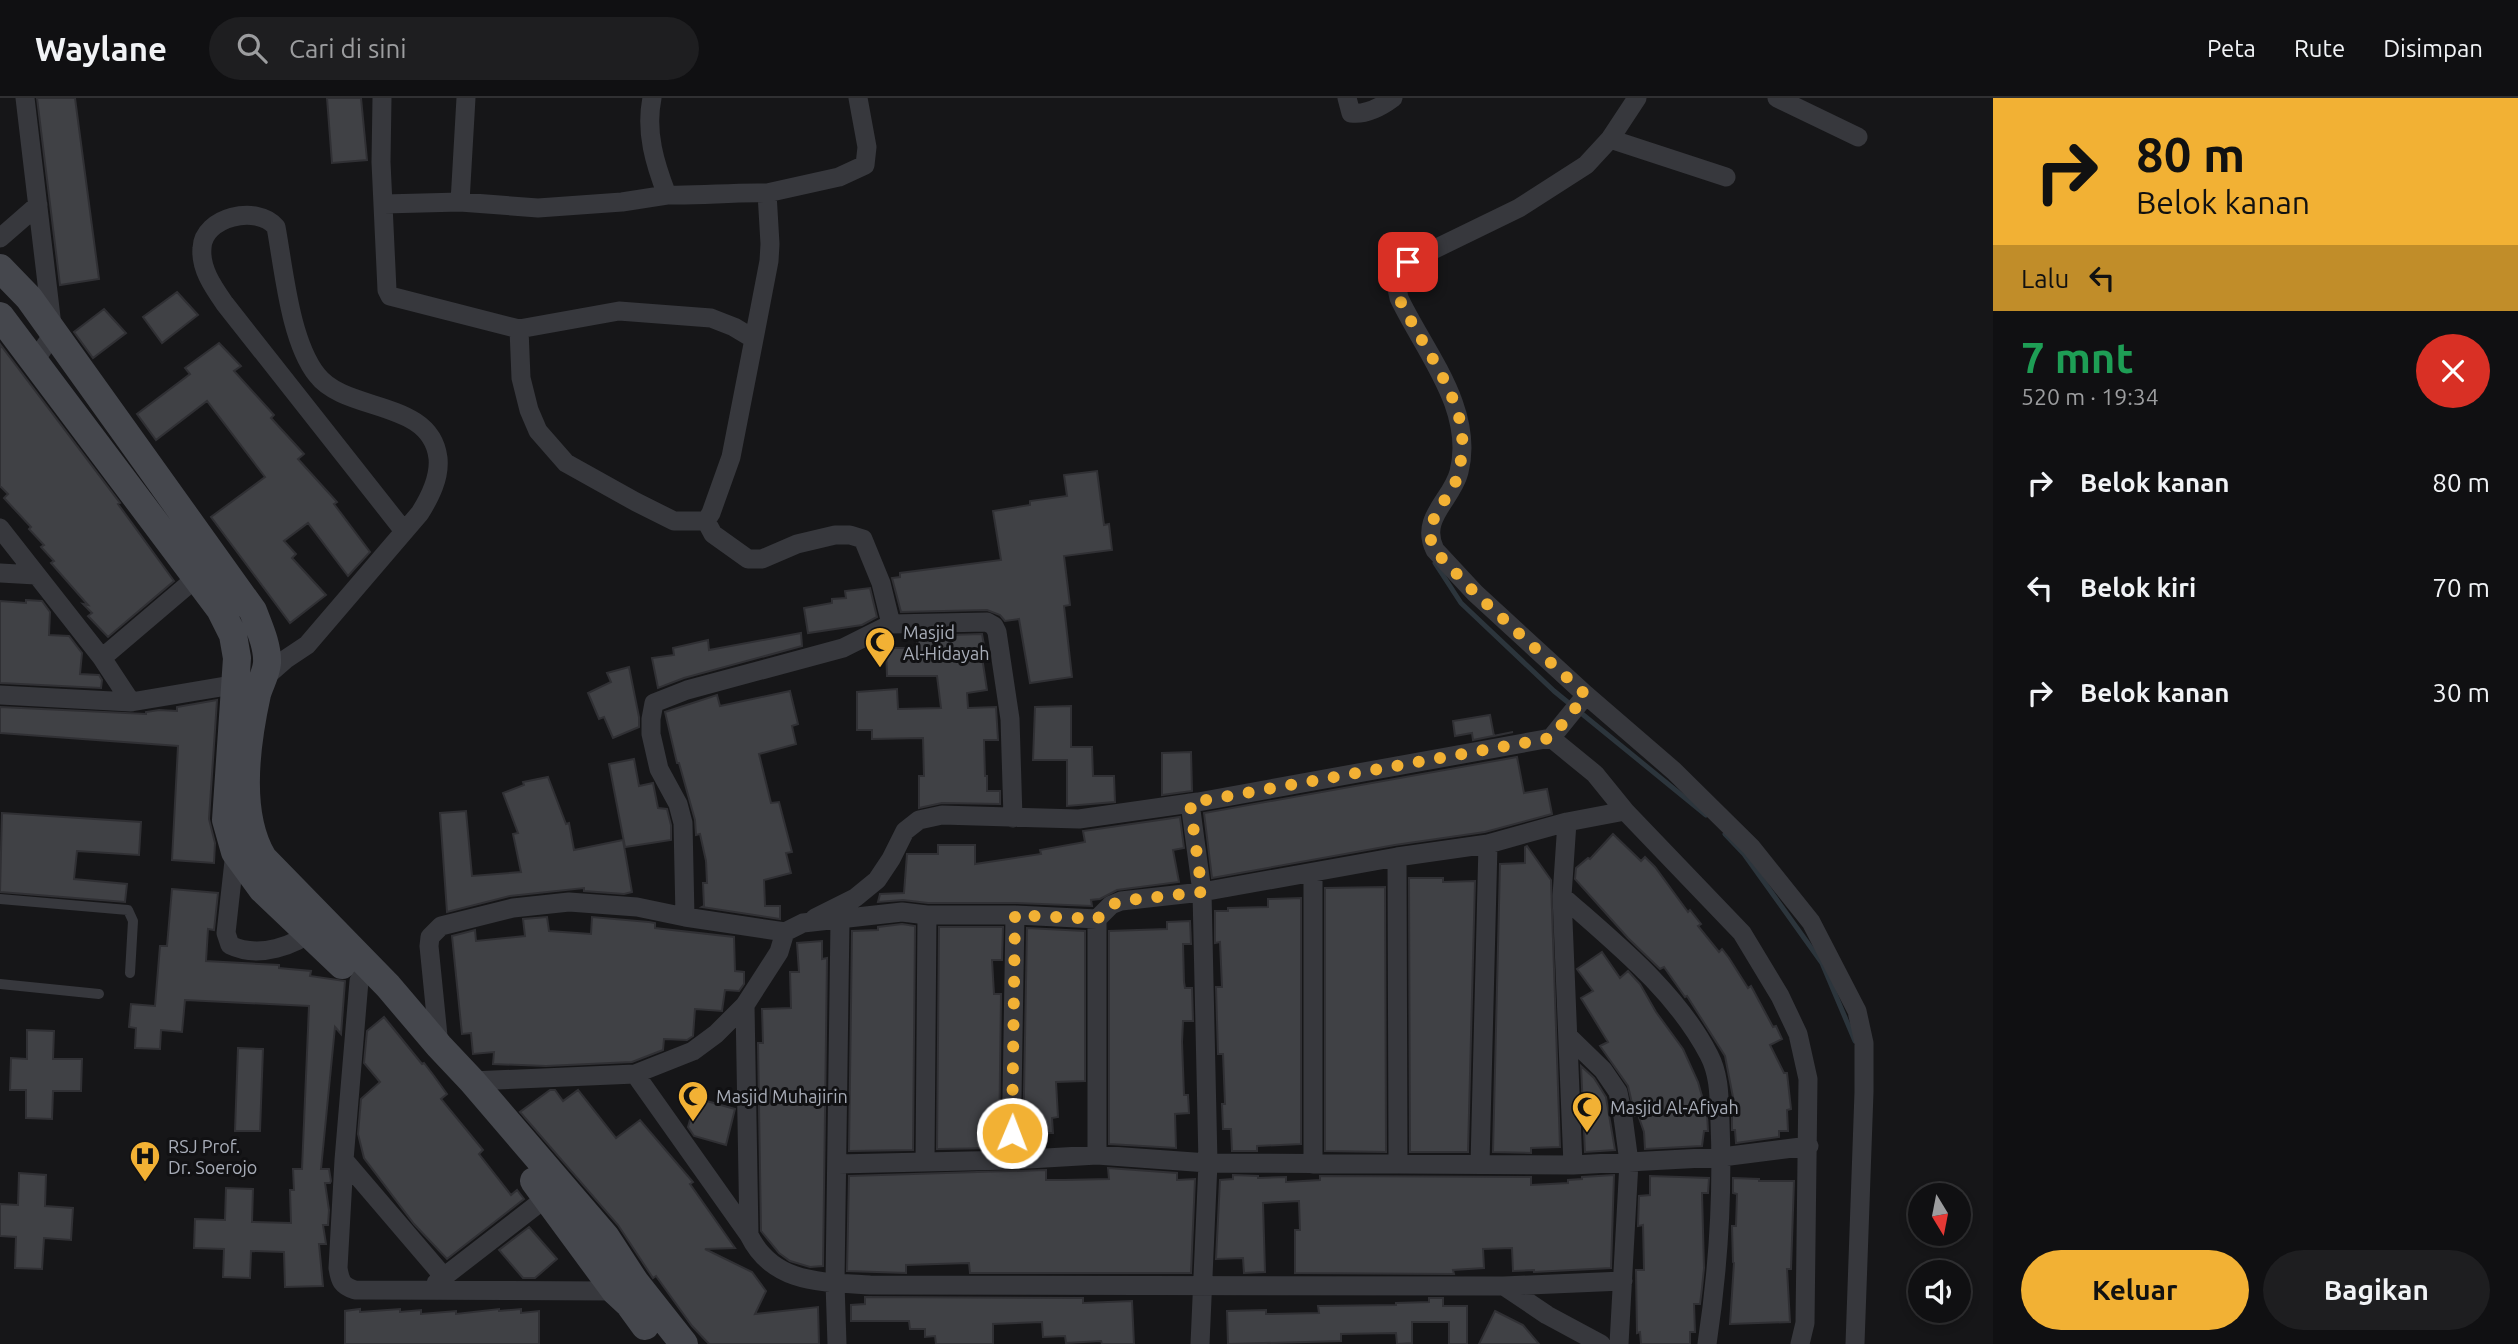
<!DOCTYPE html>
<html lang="id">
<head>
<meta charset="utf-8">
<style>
	body { margin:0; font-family:Ubuntu,sans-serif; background:#1e1e20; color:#f1f3f6; height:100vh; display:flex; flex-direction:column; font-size:26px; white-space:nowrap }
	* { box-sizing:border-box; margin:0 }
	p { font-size:23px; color:#9c9d9f }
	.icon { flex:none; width:38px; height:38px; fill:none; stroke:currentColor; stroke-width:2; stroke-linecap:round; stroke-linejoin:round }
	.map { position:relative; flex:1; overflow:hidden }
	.details { display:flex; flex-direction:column; background:#101012; width:525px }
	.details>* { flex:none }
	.banner { background:#f2b134; color:#111; overflow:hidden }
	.needle { width:46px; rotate:170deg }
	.controls { position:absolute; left:1908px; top:1085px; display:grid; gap:14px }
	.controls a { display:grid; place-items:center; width:63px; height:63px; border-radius:50%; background:#101012; box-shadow:0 4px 10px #0003,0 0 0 2px #303032; font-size:35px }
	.pin { position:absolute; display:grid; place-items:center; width:60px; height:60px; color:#fff; margin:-30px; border-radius:14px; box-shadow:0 4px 10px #0006 }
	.me { position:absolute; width:77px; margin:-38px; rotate:1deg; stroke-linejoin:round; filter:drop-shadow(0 0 5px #0008) }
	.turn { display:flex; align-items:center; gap:24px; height:147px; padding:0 28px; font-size:32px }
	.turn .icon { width:91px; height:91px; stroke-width:2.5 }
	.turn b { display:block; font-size:49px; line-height:60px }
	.then { display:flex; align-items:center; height:66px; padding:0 28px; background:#0003; gap:14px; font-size:26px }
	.round { display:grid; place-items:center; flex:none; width:74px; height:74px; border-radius:37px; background:#1e1e20 }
	.head { display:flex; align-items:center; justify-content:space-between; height:119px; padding:0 28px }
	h1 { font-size:42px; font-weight:700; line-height:52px; color:#1e9e55 }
	.cta { display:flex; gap:14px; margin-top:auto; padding:14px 28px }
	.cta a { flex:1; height:80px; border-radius:42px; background:#f2b134; color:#111; font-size:28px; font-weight:700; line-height:80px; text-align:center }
	.cta a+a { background:#1e1e20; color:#f1f3f6 }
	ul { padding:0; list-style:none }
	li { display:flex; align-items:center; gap:21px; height:105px; padding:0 28px }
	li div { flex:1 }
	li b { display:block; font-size:26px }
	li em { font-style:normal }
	header { display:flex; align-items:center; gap:42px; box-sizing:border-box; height:98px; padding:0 35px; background:#101012; border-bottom:2px solid #303032 }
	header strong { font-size:33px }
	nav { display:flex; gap:38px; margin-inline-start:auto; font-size:24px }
	.search { width:490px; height:63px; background:#1e1e20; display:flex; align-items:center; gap:18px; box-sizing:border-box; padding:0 24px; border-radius:38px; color:#9c9d9f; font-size:26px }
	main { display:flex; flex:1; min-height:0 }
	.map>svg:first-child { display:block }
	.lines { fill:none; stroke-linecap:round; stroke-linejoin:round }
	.stream { stroke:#2c353c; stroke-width:5 }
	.building { fill:#404145; stroke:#303034; stroke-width:2 }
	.lane { stroke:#37383d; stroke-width:10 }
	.street { stroke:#37383d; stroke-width:19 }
	.secondary { stroke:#45474d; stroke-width:28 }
	.route { stroke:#f2b134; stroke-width:12; stroke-dasharray:0 21.6 }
	.labels { text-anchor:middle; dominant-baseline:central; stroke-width:6; stroke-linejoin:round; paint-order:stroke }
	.poi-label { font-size:18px; fill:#a8adb8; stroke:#111113; text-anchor:start }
</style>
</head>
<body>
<header>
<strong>Waylane</strong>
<div class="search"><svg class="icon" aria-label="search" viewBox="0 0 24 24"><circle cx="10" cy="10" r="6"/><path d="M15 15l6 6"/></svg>Cari di sini</div>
<nav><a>Peta</a><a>Rute</a><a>Disimpan</a></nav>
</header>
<main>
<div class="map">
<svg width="1993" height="1246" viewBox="0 0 1993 1246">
	<rect width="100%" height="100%" fill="#161618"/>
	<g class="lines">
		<path class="stream" d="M1435,465l26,40 93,88 152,124
			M1725,736l19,20 78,109 33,78"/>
	</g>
	<path class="building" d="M37,0h38l24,181 -39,6z
		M327,0h34l6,62 -35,3z
		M177,194l21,23 -36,28 -19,-26z
		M104,211l22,24 -33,25 -19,-26z
		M219,245l22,23 -7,5 40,44 -3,3 33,36 -6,5 39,43 -3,2 36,48 -22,24 -40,-53 -24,18 12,13 -4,4 34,37 -36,28 -79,-106 54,-40 -58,-76 -51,39 -19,-26 53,-40 -5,-6z
		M0,246l120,159 -2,1 56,77 -66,56 -20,-21 4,-3 -9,-9 5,1 -37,-42 3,-2 -13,-14 3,-2 -15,-16 2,-2 -27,-29 4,-4 -8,-8z
		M1097,373l7,54 5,-1 3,26 -48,6 6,49 -6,1 8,71 -42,6 -11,-64 -14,2 -5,-6 -13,-5 -86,2 -9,-34 8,-1v-4l101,-13 -8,-49 37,-6v-4l37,-5 -3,-21z
		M870,490l7,29 -15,8 -54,8 -4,-25 28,-5v-4l14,-1 -1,-7z
		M26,502l16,1 8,11 -1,23 20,1 13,17 -2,21 19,1 3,5 -1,8 -101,-5v-82l26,2z
		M801,535l1,13 -118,32 -26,10 -6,-30 22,-3 -1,-7 35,-8 1,10z
		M982,536l4,22 -4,1 5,33 -20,3 1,15 28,-1 2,33h-14l1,36h2v15h13v13l-58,-1 -23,5v-32h5l-1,-38 -51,1v-9h-15v-38l40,-3 1,20 43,-1 -4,-32h-50l-1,-28h32l-2,-12z
		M629,569l10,50v10l-26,11 -9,-21 -5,2 -11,-26 23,-11 -4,-9z
		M790,593l8,33 -6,2 4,18 -37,10 12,49 8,-1 13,50 -6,1 5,20 -27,7 1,26h15v13l-78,-12 2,-1 -1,-23h4l-1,-22 -6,-27 -4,1 -1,-15 -16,-57h-2l-12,-51 52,-17 3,11z
		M217,602l-8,119 6,24 -1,20 -42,-3 6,-114 -178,-13v-26l146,7v-2l13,-2 18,1v-4z
		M1071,608v41h21l1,29h21l1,26 -48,4v-46h-34l2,-53z
		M1490,617l4,21 19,-4 -40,8 -1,-7 -17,3 -2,-15z
		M1191,654l1,39 -30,4v-42z
		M1517,659l7,36 23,-4 5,25 -67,18 -90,13 -183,33 -8,-65z
		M634,661l5,27 14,-3 5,25 9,1 4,16v15l-46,7 -16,-83z
		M548,679l18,47 3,-1 5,27 49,-10 9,52 -8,2 -40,-3v-3l-74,8 -63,16 -7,-99 26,-2 6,65 49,-4 -8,-38 5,-1 -15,-40 21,-8 -1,-3z
		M2,715l139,9 -2,33 -62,-4 -3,28 53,5 -2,18 -125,-10z
		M1180,719l4,31 -11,2 6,32 -62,8 -17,9 -9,1 1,6 -76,-3h-88l-25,-3 -25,2 2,-8 24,-1 3,-39h31v-9h37v19l66,-10 -1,-4 45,-8 -2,-11z
		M1613,736l28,27 4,-4 10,10 33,45 2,-2 11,14 -3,2 21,26 3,-3 7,9 19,30 3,-2 22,41 3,-1 6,13 -12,6 14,28h3l4,36 -4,1 1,21h-9v6l-43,6 -1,-13h-3v-17h4l-11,-57 -38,-60 -2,1 -21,-30 -4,2 -32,-31 -53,-59 1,-11 12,-10 2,1z
		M1527,748l24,34 9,267 -29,1v5l-38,-1 7,-288 25,-1v-16z
		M1409,780h34v4l32,-1 -7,271h-58z
		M1385,789l1,265 -61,-1v-263z
		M172,791l46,4 -4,37 -6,-1 -2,32 73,4v3l32,3 -1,5 35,5 -4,53 -6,-7 -14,142h8l2,12 -1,2h-5l4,27 -1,15h-5l3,19h-7l4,42 -38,1 -1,-35 -33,-1 -1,27 -27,-1 1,-28 -30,-1 1,-29 30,1 1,-32 27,1 -1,33 39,1 -1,-33h4l-1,-21h9l7,-163 -124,-6 -3,32 -21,-2 -1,19 -25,-1 1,-20 -7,-1 2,-23 24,2 5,-60h7z
		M1301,800v246l-44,2v5h-25l-1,-22h-8l-1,-25h3l-2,-50h-5l-2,-67h6l-2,-45 -5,1v-32h13v-3l40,-1v-8z
		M547,819l2,14 42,3 1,-17 57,5 6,1v5l79,9 1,34 9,1v12l-5,7 -14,-1 -3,21 -27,-2 -2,27 -6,4 -23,-1 -1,11 -31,12 -86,4 -53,-2 1,-12 -21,2 -2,-21 -9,1 -10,-98 23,-6 1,11 49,-5 -2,-17z
		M1190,823l1,23h-8l1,38 1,6h7l1,33h-10l-1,21 2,53h4l1,18 -14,1 1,34 -67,-4v-213l58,-2v-7z
		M902,826l13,2 -2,224 -64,1 3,-220 26,-1v-3z
		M939,829h64l-1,33h-10l2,34h7l-2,154 -62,1z
		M1027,830l58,3v150l-29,1 2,35 -6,1 1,15h-8v13l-22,1z
		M822,843v18l5,-1 -4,308 -13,1 -20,-6 -11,-8 -18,-22 -3,-188h5l-1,-34 29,-1 -1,-36h9l-2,-29z
		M1602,854l18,26 8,-7 12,13 16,28 27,37 15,33 9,32 1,17h-4l-2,15 -57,3 -1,-17 -6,-17 -3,1 -7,-30 -28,-40 8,-4 -27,-44 12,-7 -16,-22z
		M384,919l38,47 2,-1 10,13 13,18 -6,5 42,51 -4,4 32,41 6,-5 7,9 -77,60 -33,-35 -50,-66 -6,-24 3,-35 19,-17 -16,-19 3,-32z
		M27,932l27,1 -1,28h29l-1,32h-28l-1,28 -26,-1v-28h-16l1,-32 16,1z
		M238,950l25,1 -3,82h-25z
		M1581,968l13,12 12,19 9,53 -30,2z
		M550,992h5l8,11 15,-11 38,48 24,-18 53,62 -3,2 45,64 -30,1 47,23 14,19 -11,23 63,-7 1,37h-110l-17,-18 -36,-50 -3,2 -4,-6 -31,-47 -98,-113z
		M696,1000l39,11 -9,36 -32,-9 -6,-9z
		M1108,1070l69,5v7l18,-1 -4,94h-221l-1,-10 -63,2v8l-59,-2 2,-95 197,-6v10h17l46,-1z
		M19,1075l27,2 -1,31 28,2 -2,32 -27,-2 -2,31 -27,-1 1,-31 -16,-1v-32l18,1z
		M1233,1077l25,1v2l28,-1v5l34,-2v-4l211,1v8l37,-2v-3l14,-1v-2l32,-2 -3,93 -77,4v-2l-21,1 -1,-23 -29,1 1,19 -31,2 1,4 -159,-1v-43h5l-1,-29 -36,2 2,69 -21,1 -1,-15 -27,1 4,-79 13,-1z
		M1650,1078l59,2 -1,15h-6l2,75 -2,20 -2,16h-6l1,28h-5v12h-49l-1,-12 -3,1 -1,-63h8l-1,-45 -5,1 1,-30 11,-1z
		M1733,1080l26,1v2h35l-3,88h-4l3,53 -60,2 4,-61 -1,-1 -1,-36h4l1,-32 -4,-1z
		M529,1129l28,32 -22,19h-12l-24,-28z
		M865,1199l218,1v5l49,-2 2,43h-32l-1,-3 -35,2 -1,-7 -22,1 -1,-15 -49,2v20h-57l-1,-8 -10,1v-8h-15l-1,-8h-58v-16l14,-1z
		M1429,1200h14v8h24v38h-18v-22h-37v21l-15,1 -1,-11 -55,1v7l-113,3 -1,-33 39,-1v4l53,-1 -1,-7 78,-1v-2l33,-1z
		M360,1211v3l40,-3v3l21,-2v4l35,-3v3l43,-5v2l22,-2v4l18,-2v33h-194v-33z
		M1495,1213l28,14 16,19h-60z"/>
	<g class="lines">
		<path class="lane" d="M0,801l128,11 5,11 -3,52
			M0,886l99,10"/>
		<path class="street" d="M25,0l28,236 -19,28
			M382,0l-1,64 6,128 3,6 129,33 2,49 8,32 9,21 28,32 70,39 38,19h32l7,13 35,25h14l35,-15 38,-9h15l13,4 18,44 10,41
			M652,0c-7,34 3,66 15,97 33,1 66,-3 100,-2l3,51 -1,17 -15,78
			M1347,0l4,15c15,2 30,-6 42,-15
			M1637,0l-27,41 -24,26 -67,43 -111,54c-11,11 -13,21 -9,36 25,53 76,111 60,174 -7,28 -40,46 -24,78l40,43 111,102 88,76 77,76 60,75 46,89 7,32v49l-9,252
			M1777,0l81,39
			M1610,41l116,38
			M767,95l72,-16 26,-12 2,-18 -9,-49
			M460,104l6,-104
			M384,106l76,-2 78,6 84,-6 45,-7
			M0,140l38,-33
			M519,231l100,-18 92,7 23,9 20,12 -23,118 -20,56 -5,8
			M0,430l102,130 29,44
			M0,475l36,2
			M102,560l94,-80
			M0,597l131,7 131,-22 24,-21 21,-14 113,-132c10,-16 20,-35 18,-55 -7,-59 -92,-45 -121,-83 -27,-34 -33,-105 -41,-148 -19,-23 -73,-10 -74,21 -2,21 12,40 23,56l179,227
			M1551,640l44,36 30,37
			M1190,705l12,89 6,271 -8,181
			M1567,724l-5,74 11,269
			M235,754l-9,81 4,12c29,14 65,1 88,-18
			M1397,759l1,307
			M1562,798c53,47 114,95 147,159 11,21 10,44 11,67 3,74 -2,149 -13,222
			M685,819l-2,-94 -5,-19 -19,-35 -8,-35v-15l3,-16 33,-13 156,-42 48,-24 96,-2 7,4 3,6 13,87 3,99
			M815,820l40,-20 22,-18 14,-21 14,-28 14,-11 23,-5 137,4 119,-17 353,-64 35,-43
			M369,869l-10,14 -15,179 -6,108c2,13 4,18 17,22l260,1 7,-3
			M745,907l4,230
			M1568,938l35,34 15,22 5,25 6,45 -10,182
			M439,948l-10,-100 1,-9 11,-11 72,-18 56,-6 68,5 48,10 100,15
			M635,976l114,161c24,49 72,47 121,50l634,1 43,29 54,29
			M472,983l163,-7 58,-23 23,-17 29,-29 34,-53 6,-20 18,-9 99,-11 25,3h88l82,4 14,-14 10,-4 81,-9 195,-35 91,-13 79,-22 58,-11 117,122 38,63 18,38 10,45 -3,244 -5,21
			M1097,1057v-236
			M344,1062l100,117
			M1011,1062l4,-245
			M925,1064l2,-247
			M838,1066l173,-4 86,-5 111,8 365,2 149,-8 87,-11
			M1313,1066v-290
			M1480,1066l8,-320
			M436,1185l111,-86
			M1504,1188l119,-5
			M837,1246l-2,-61 5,-362"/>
		<path class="secondary" d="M0,170l29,30 224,313c6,16 15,35 14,52 -1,11 -7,21 -10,31 -11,50 -21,119 6,164l125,128 51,60 33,35 133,155 30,46 49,62
			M0,218l220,293 13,26 4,23 -11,162 9,32 27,37 80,76
			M534,1083l81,110 14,13 16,22"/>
	</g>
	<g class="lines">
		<path class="route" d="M1012,1035l3,-218 82,4 14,-14 10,-4 81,-9 -12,-89 361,-65 35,-43 -111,-102 -41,-43c-14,-32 18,-50 25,-78 2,-10 4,-27 3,-38 -3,-42 -45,-97 -63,-136 -4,-15 -2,-25 9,-36"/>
	</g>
	<defs>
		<g id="mosque-pin" transform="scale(1.575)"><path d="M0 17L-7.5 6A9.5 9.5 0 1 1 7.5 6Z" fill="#f2b134" stroke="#111113"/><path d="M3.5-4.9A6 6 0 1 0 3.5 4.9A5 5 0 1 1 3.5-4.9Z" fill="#111"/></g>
		<g id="hospital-pin" transform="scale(1.575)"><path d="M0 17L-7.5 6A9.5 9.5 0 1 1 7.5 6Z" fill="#f2b134" stroke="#111113"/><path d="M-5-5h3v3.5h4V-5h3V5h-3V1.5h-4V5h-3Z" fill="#111"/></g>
	</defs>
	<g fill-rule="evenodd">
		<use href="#mosque-pin" x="880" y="544"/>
		<use href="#mosque-pin" x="693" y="998"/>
		<use href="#mosque-pin" x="1587" y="1009"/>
		<use href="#hospital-pin" x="145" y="1058"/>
	</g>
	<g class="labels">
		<g class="poi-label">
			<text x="903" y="534">Masjid<tspan x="903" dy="21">Al-Hidayah</tspan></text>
			<text x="716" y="998">Masjid Muhajirin</text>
			<text x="1610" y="1009">Masjid Al-Afiyah</text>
			<text x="168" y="1048">RSJ Prof.<tspan x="168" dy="21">Dr. Soerojo</tspan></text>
		</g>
	</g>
</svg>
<div class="controls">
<a><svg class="needle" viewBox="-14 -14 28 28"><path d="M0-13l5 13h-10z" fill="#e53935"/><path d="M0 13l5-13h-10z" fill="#9c9d9f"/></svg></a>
<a><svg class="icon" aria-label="sound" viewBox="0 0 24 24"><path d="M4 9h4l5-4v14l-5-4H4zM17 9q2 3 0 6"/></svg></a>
</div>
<div class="pin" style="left:1408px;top:164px;background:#d93025"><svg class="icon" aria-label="arrive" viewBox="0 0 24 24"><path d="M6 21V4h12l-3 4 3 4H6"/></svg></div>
<svg class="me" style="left:1012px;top:1035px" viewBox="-20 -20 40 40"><circle r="17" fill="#f2b134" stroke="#fff" stroke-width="3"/><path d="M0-11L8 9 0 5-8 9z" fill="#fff"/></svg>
</div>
<section class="details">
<div class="banner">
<div class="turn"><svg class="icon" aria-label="right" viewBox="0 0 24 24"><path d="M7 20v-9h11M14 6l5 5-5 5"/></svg><div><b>80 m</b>Belok kanan</div></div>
<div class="then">Lalu<svg class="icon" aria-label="left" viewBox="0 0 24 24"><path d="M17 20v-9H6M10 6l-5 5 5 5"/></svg></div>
</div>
<div class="head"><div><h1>7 mnt</h1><p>520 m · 19:34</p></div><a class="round" style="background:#d93025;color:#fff"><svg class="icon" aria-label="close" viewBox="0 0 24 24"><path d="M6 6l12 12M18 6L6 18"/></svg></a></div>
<ul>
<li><svg class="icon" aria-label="right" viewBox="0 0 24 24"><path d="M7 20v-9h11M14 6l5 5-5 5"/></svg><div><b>Belok kanan</b></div><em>80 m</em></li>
<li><svg class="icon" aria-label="left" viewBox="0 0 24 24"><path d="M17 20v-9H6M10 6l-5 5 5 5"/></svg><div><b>Belok kiri</b></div><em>70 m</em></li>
<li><svg class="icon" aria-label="right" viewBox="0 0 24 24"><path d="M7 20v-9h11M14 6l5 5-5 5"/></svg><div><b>Belok kanan</b></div><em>30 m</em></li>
</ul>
<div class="cta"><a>Keluar</a><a>Bagikan</a></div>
</section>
</main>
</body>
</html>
